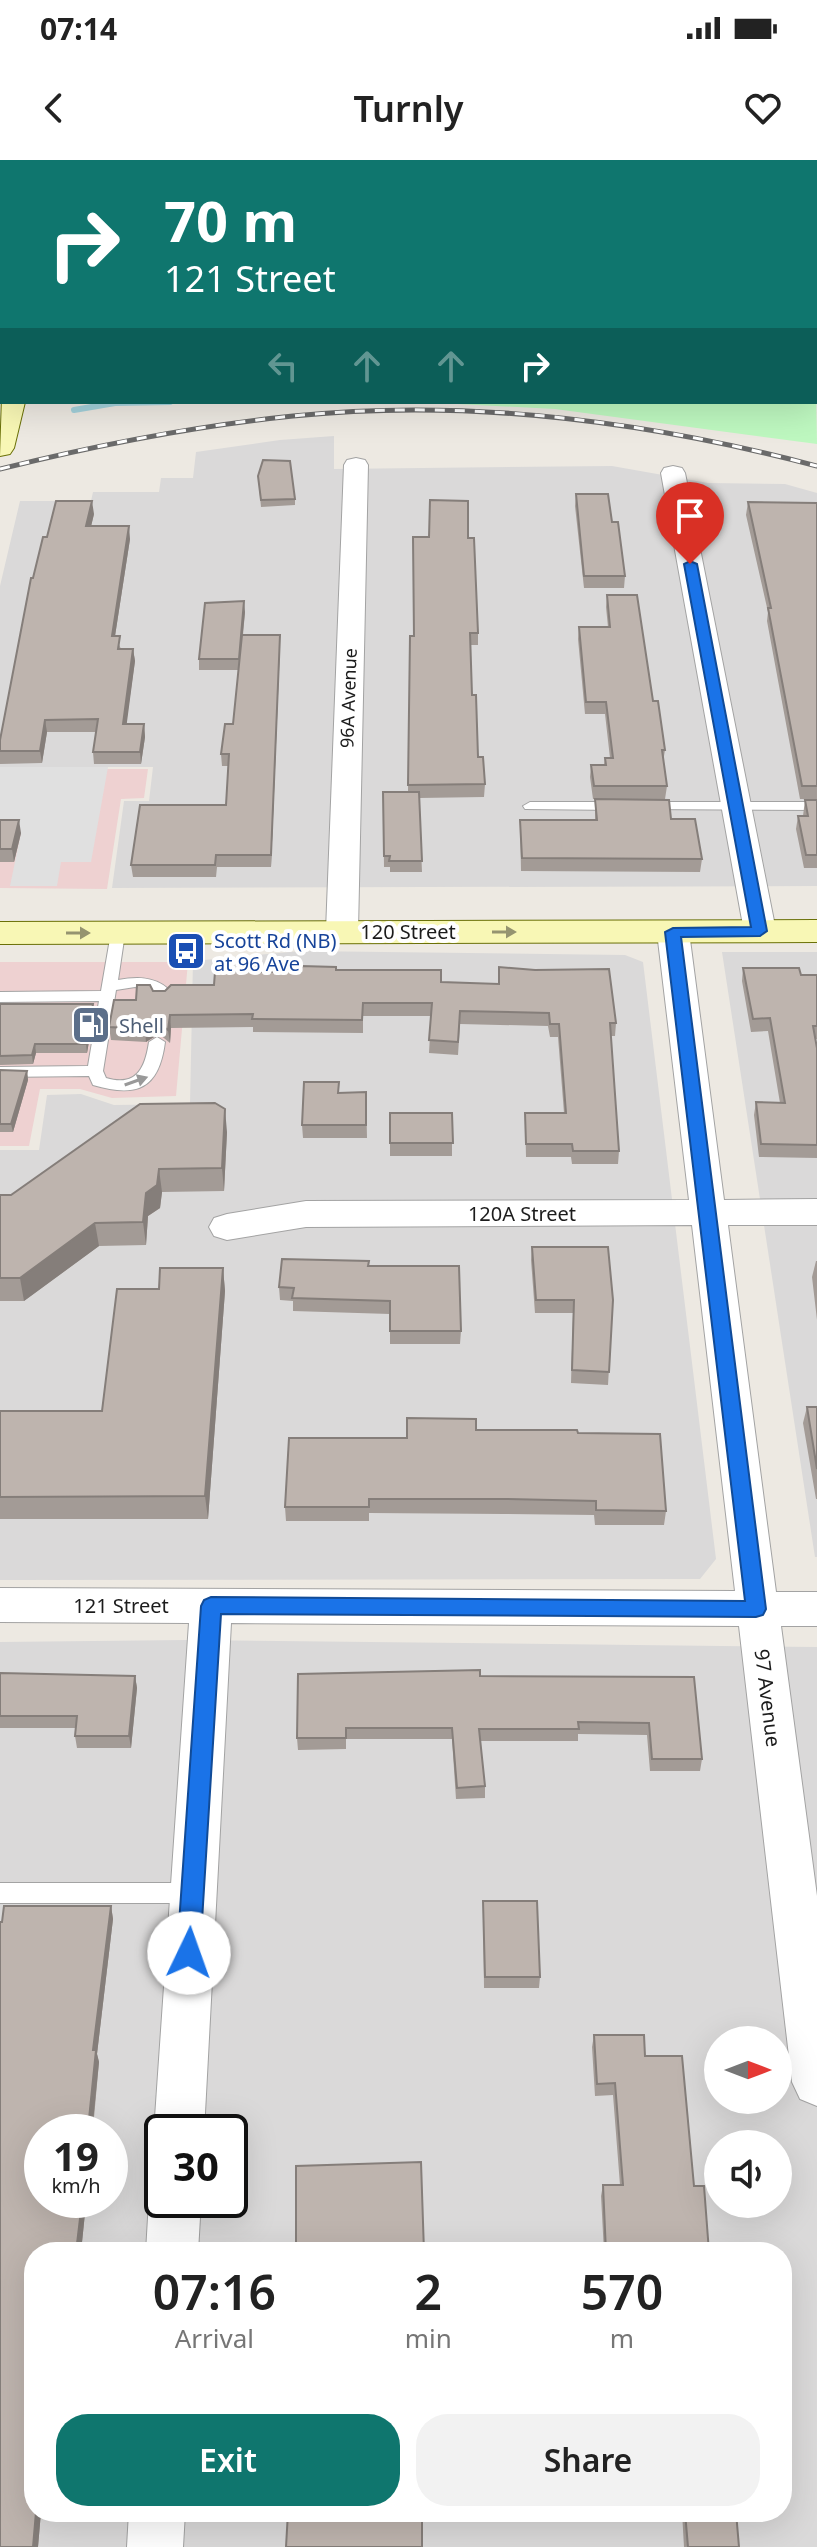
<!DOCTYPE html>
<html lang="en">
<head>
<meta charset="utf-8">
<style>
	body { margin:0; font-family:"Noto Sans",sans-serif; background:#f2f2f2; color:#222; height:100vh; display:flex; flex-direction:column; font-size:30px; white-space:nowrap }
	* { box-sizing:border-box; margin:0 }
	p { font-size:26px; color:#767676 }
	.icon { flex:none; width:44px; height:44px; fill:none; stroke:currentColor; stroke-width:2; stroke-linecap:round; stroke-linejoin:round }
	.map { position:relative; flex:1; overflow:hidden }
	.sheet { position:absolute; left:24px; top:2082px; width:768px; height:280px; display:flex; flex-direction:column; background:#fff; border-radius:32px; box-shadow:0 8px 32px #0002 }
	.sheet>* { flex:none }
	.guide { position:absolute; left:0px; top:0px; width:818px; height:244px; box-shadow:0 8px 32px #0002; background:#0f766e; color:#fff; overflow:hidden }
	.needle { width:52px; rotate:90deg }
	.controls { position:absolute; left:704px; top:1866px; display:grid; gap:16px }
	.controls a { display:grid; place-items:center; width:88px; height:88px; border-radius:50%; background:#fff; box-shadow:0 8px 32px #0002; font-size:40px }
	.speed { position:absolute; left:24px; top:1954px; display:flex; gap:16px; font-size:40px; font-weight:700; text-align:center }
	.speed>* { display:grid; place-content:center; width:104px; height:104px; border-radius:50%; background:#fff; box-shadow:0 8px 32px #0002; line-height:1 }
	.speed small { font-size:20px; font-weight:400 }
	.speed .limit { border:4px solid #111; border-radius:12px; background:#fff; color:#111 }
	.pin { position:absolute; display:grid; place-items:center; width:68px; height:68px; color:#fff; margin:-82px -34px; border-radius:50% 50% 50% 0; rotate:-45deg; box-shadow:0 0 8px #0007 }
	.pin .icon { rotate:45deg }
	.me { position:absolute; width:88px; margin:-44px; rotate:3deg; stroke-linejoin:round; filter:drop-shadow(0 0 6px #0008) }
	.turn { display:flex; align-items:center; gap:28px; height:168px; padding:0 32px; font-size:36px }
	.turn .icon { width:104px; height:104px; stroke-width:2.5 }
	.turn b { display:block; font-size:56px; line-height:68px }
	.lanes { display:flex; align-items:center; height:76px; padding:0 32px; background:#0003; justify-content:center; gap:40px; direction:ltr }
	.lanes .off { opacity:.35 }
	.eta { display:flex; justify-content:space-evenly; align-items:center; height:136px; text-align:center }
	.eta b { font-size:48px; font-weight:600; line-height:56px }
	.primary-button { display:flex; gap:16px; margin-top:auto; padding:16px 32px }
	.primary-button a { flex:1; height:92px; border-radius:32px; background:#0f766e; color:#fff; font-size:32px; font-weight:600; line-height:92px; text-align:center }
	.primary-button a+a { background:#f2f2f2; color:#222 }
	.status { display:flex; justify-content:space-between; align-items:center; height:56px; padding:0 40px; background:#fff; direction:ltr }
	.status svg { height:22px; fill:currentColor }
	header { display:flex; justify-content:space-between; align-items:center; height:104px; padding:0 32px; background:#fff; font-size:36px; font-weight:600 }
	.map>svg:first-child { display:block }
	.residential { fill:#dad9d9; fill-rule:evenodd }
	.commercial { fill:#eed1d1 }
	.park { fill:#bef8c0 }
	.parking { fill:#e0e0e0 }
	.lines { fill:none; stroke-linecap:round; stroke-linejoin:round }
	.stream { stroke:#a3d1db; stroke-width:6 }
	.lane-casing { stroke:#a3a3a3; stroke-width:2 }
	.street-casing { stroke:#a3a3a3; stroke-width:2 }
	.secondary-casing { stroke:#6a7007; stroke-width:2 }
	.lane { fill:#fff; fill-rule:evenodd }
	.street { fill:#fff; fill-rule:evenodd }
	.secondary { fill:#f8f7b5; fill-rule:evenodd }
	.rail-casing { stroke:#6a6a6a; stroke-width:5 }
	.rail { stroke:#fff; stroke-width:3; stroke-dasharray:10; stroke-linecap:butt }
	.wall { fill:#a39b96 }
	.shaded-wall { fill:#857e7a }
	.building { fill:#beb4ae; stroke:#857e7a; stroke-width:2 }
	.oneway { fill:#959470 }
	.oneway2 { fill:#999 }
	.route { fill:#1a73e8; stroke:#114b97; stroke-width:2 }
	.labels { text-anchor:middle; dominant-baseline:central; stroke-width:8; stroke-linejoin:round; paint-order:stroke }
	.far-street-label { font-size:18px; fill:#1c1c1c; stroke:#fff }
	.street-label { font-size:20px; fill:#1c1c1c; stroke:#fff }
	.transit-label { font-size:20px; fill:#164399; stroke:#fff; text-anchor:start }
	.service-label { font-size:20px; fill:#4e5e75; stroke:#fff; text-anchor:start }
</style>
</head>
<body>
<div class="status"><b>07:14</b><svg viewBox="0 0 49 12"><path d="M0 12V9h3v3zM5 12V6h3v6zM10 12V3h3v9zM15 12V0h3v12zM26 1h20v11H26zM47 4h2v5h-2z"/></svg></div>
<header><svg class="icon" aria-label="back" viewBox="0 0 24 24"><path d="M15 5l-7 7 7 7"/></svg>Turnly<svg class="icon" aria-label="heart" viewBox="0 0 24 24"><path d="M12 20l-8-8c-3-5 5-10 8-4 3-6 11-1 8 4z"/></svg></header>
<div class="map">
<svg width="817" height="2387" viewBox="0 0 817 2387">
	<rect width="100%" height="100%" fill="#ede9e2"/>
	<path class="residential" d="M334,276v33l278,-3 96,17 77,1 32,9v393l-705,2 12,-87h25l4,-34h-153v-181l20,-85h71l2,-9h66l2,-14h32l3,-26 84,-12z
		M301,791l324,4 18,7 73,597 -16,20 -700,1v-430h39l8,-55 34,-1 33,11 76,-1 3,-143z
		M722,792h95v605h-2z
		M186,1480l631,7v900h-817v-905zM718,1880h60v60h-60zM42,1972h68v68h-68zM162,1972h68v68h-68zM718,1984h60v60h-60zM34,2092h748v260h-748z"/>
	<path class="commercial" d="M0,609h148l-4,29 -23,1 -14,90 -107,-1z
		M0,802h188l-12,134 -64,2 -32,-9h-40l-11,57h-29z"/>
	<path class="park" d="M816,232l1,52 -262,-35 -136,-7h397z"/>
	<path class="parking" d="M0,607h108l-17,95h-30l-4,24h-47l11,-53h-21z"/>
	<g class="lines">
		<path class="stream" d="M74,250l41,-7 55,-1"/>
		<g class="lane-casing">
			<path id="lane" d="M530,642h89l7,4 -7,4 -94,-1 -2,-3z
				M645,642h172v8l-177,-1 -2,-3z
				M118,768l7,5 -7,47c17,-3 35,-4 49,8l2,10 -3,3h-10l-4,-10 -17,-4 -19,3 -13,81 3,7c30,9 39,-9 43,-36l8,-5 8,5c-6,47 -28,56 -72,43l-4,-9 -89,1v-10l88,-1 11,-65 -99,1v-10l101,-1 10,-58z
				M0,1723h192l8,3 3,7 -3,7 -8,3h-192z"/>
		</g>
		<g class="street-casing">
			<path id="street" d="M352,0h20v2h-20z
				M613,0h20v2h-20z
				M0,76h2v12h-2z
				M356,298l9,2 3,5 -10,466 -5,7 -11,3 -11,-3 -5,-7 18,-466 3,-5z
				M673,306l9,2 3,5 91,458 -5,7 -11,3 -11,-3 -5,-7 -83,-458 3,-5z
				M673,762l11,3 5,7 35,268 93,-1v26h-89l48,367h41v34h-36l36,270v210l-17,-7 -8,-17 -53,-456 -508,-3 -27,509h-42l-1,17 -7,-17 35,-509 -189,-1v-34l735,3 -43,-366 -386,2 -79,13 -13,-4 -5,-9 5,-9 13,-4 79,-13 383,-1 -32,-268 5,-7z
				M162,2020v20h39l-3,52h-52l3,-52 8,-18z
				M129,2352h56l-2,35h-56z"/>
		</g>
		<g class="secondary-casing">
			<path id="secondary" d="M2,237v5h23l-11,46 -4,6 -10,2z
				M817,760v22l-817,2v-22z"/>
		</g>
		<use href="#lane" class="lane"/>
		<use href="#street" class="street"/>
		<use href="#secondary" class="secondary"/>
		<g class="rail-casing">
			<path id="rail" d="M0,309c97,-24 194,-43 293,-53 177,-18 353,5 524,50"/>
		</g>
		<use href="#rail" class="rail"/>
	</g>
	<path class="wall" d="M258,316l37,23v6l-34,2z
		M576,334l49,82 -1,12h-40l-9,-82z
		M748,342l69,1v296h-17l-33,-178 1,-9 -22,-97z
		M94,354l-3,12 39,13 -15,97 6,13h12l2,12 -9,63h18l1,13 -4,27h-47l-1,-12 3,-20h-49l-5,31 -42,1v-13l33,-173 14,-41z
		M468,378l10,95v12h-8l2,50 6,62 7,27 -1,13 -65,1 3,74h-32v-5h-6l-1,-75h25l2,-156h4z
		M607,435l46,106 12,49 -2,12 4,24 -2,13h-72l-3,-22 1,-12h13l1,-7h5l-5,-44h-20l-7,-75 1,-12h29l-2,-20z
		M245,452l-2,23h37l-9,232h-54l-1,10h-83l-2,-12 95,-60 2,-39h-6l-1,-12 12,-30 6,-54h-40v-11z
		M595,639l76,20 31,40 -2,13 -179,-1 -1,-51h75z
		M817,639v69h-13l-8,-39 2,-13h5l2,-16z
		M0,660l21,13 -7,29h-14z
		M743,808l58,7h16v64h-2l2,9v110l-58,-1 -5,-42 2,-13 24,1 -12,-72 -17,1 -9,-51z
		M336,810l105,12 175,41 -1,13h-4l8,115 -1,13h-46l-1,-7h-45l-1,-44h39l-6,-76h-8l-2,-11 -88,-2 -2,31 -29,-2 2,-37h-68v17l-110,-1v-5l-82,1 -1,15 -11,-9 -13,8 -35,-2 -2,-13 27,-27 17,-9h12l49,-6 87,-13z
		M0,844l94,9 -7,40h-51l-3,11 -33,1z
		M0,910l27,1 1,9 -15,52h-13z
		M366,932l1,46h-64l-1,-13 37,-32z
		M390,953h62v43h-62z
		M227,972l-3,59 -62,1 -2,16 -12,8 -2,29 -47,1 -75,55h-24v-106h11z
		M532,1087l81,53 -5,85 -37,-2 2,-70h-38l-4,-53z
		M816,1101h1v59l-5,-43z
		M369,1106l92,65 -1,13h-70v-30l-97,-3v-10l-13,-1 -1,-13z
		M223,1108l2,23 -17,228h-208v-108h102l57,-122z
		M807,1247h10v92h-1l-13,-76z
		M476,1270l102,3 88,78 -2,14h-69l-1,-10 -90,-1 -135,-1v8h-83l-1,-14 122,-69z
		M0,1513l135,3 2,12 -6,60h-54l-2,-12 1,-8h-76z
		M480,1516l214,1 8,82 -2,12h-50l-3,-36 -69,-1v7h-98l5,45v12l-29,1 -4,-60h-106v10l-48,1 -1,-12z
		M483,1741l57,76 -1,11h-55z
		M4,1746h107l2,13 -16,135 2,8 -6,67 1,3h-52v68h49l-1,13h-5l-4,39h-47v260h7l-3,35h-38v-625h2z
		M594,1875l51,21 49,130 15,66h-105l-3,-56 2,-11h17l-7,-90 -18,1 -3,-49z
		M682,2352h54l3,35h-55z"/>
	<path class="shaded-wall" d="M92,341l2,13 -6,25 -2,-13z
		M129,366l1,13 -17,110 -1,-13z
		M244,441l1,11 -6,58v-11z
		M280,475v12l-9,220v-12z
		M133,489l2,12 -10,76 -2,-13z
		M45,560l2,12 -5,31 -2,-12z
		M144,564l1,13 -4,27 -1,-12z
		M19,660l2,13 -7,29 -2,-13z
		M93,844l1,9 -7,40 -1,-9z
		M170,855l1,13 -1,15 -2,-13z
		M157,862l2,12 -13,8 -1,-13z
		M35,884l1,9 -3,11 -1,-9z
		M27,911l1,9 -15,52 -2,-8z
		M225,949l2,23 -3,59 -2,-23z
		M159,1009l3,23 -2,16 -12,8 -2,29 -3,-23 3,-29z
		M95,1063l4,23 -75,55 -4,-23z
		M223,1108l2,23 -17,228 -3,-23z
		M135,1516l2,12 -6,60 -2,-12z
		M111,1746l2,13 -16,135 2,8 -7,70 -4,-3 5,-79z
		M87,2040h4l-1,13 -4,-11z
		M82,2042l3,11 -4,39h-5z
		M36,2352h5l-3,35h-5z"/>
	<path class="building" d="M126,0h68v2h-68z
		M256,0h59v2h-59z
		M404,0h170v2h-170z
		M681,0h55v2h-54z
		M799,0h16l-1,2h-14z
		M0,13h2v50l-2,-1z
		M263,300l27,1 5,38 -34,1 -3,-24z
		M576,334h32l4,28h6l7,54h-41z
		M430,340l38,1v37h6l4,95h-8l2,62h4l2,62h5l2,27 -77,1 2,-149h4l-1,-99h16z
		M56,341h36l-6,25h43l-17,110h8l-2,13h15l-10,75h21l-4,28h-47l5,-33 -53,1 -5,31h-40v-11l31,-162h2l10,-41h4z
		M748,342l69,1v283h-15l-34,-178h3z
		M607,435h30l16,106h5l7,49h-3l5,36h-73l-3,-21h15l-1,-7h8l-7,-56h-20l-7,-75h31z
		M244,441l-5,58h-40l6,-56z
		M242,475h38l-9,220h-55l-1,10h-84l9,-60h86l3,-51h-8l4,-30h8z
		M383,632h36l3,69h-33l1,-5h-6z
		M595,639l74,1 2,19h24l7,40 -180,-1 -2,-38h77z
		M805,640h12v55h-11l-8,-39h10z
		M0,660h19l-7,29h-12z
		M301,806l35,1v3h105v12l58,2v-17l36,3 74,-1 7,54h-6l9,128h-46l-1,-7h-46l-1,-31h41l-7,-89h-9l-1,-11 -89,-2 -2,31 -29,-2 3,-37h-69l-1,17 -110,-1 1,-5 -83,1 -2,15 -11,-8 -12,7 -36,-2 5,-27h22l1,-15h13l3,6h12l6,-6h43l1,-13h86z
		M743,808h56l2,7h16v51h-4l4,22v97l-56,-1 -5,-42 29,1 -15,-85 -17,1z
		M0,844h93l-7,40h-51l-3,11 -32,1z
		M0,910l27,1 -16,53h-11z
		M304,922h35l-1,11 28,-1v33h-64z
		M215,943l10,6 -3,59 -63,1 -2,16 -11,8 -3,29 -48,1 -75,55h-20v-83h11l129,-91z
		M390,953h62l1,30h-63z
		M532,1087h76l5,53 -4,72 -37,-2 2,-70h-38z
		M282,1099l87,2 -1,5h91l2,65h-71v-30l-98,-3 2,-10 -15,-1z
		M160,1108h63l-18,228 -205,1v-86h102l15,-122h42z
		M807,1247h10v62z
		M407,1258l69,1v11h101l1,3 82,1 6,77 -70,-1v-9l-91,-2h-136v8h-84l4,-69h118z
		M480,1510v6l214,1 8,82h-50l-3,-36 -71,-1 1,7h-100l6,57 -28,2 -5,-60h-106v10h-49l1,-64z
		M0,1513l135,3 -6,60h-54l2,-20h-77z
		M483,1741h54l3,76h-55z
		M4,1746h107l-18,144h3l-8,79h6l-1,3h-51v68h45l-1,2h-4l-6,50h-42v260h2l-3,35h-33v-625h2z
		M594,1875h50l1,21h37l12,130h10l5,66h-103l-3,-67h20l-8,-102 -18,1z
		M421,2002l3,90h-128v-86z
		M288,2352h134v35h-136z
		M685,2352h51l3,35h-51z"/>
	<defs><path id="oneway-solid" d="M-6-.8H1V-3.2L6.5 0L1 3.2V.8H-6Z" transform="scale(2)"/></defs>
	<g class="oneway">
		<use href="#oneway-solid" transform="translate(504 772)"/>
		<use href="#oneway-solid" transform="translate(78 773)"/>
	</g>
	<use class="oneway2" href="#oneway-solid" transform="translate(136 921) rotate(-19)"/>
	<path class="route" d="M690,401l7,3 70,367 -7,5 -79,1 85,672 -3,6 -7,2 -535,-3 -21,339 -3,7 -8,4 -8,-4 -4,-7 24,-347 3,-6 7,-3 534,4 -80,-669 8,-4 78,-1 -67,-363z"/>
	<defs>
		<g id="bus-square" transform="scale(2)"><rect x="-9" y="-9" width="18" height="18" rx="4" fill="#1a4fb4" stroke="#fff"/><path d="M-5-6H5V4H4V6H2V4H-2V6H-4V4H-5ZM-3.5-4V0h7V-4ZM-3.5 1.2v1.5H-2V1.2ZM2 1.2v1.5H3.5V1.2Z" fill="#fff"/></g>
		<g id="fuel-square" transform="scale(2)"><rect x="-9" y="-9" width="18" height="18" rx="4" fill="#5c6f8a" stroke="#fff"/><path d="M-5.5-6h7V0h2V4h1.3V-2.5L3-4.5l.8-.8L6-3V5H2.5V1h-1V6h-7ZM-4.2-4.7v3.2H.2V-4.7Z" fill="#fff"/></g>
	</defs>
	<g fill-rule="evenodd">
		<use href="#bus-square" x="186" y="791"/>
		<use href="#fuel-square" x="91" y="865"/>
	</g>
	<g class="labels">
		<g class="far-street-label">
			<text transform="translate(348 538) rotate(-88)">96A Avenue</text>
		</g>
		<g class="street-label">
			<text x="408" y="771">120 Street</text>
			<text x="522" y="1053">120A Street</text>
			<text x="121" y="1445">121 Street</text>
			<text transform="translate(768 1538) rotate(83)">97 Avenue</text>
		</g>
		<g class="transit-label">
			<text x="214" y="780">Scott Rd (NB)<tspan x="214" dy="23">at 96 Ave</tspan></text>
		</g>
		<g class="service-label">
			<text x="119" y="865">Shell</text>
		</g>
	</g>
</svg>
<div class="controls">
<a><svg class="needle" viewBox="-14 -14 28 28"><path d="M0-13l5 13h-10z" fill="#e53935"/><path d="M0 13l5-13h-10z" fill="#767676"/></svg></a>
<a><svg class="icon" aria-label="sound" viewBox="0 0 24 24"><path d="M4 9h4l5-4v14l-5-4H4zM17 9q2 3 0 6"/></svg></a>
</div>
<div class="speed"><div>19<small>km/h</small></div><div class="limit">30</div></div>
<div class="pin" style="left:690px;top:404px;background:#d93025"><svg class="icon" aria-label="arrive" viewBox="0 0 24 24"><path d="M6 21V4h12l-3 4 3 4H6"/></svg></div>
<svg class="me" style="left:189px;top:1793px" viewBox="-20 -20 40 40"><circle r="19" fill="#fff"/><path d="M0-13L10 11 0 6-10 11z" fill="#1a73e8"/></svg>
<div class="guide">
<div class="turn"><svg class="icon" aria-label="right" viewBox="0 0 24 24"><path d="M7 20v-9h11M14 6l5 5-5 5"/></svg><div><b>70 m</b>121 Street</div></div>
<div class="lanes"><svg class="icon off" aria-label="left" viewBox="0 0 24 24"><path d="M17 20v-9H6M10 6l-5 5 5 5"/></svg><svg class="icon off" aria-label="ahead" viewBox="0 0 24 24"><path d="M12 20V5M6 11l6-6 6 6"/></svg><svg class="icon off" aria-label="ahead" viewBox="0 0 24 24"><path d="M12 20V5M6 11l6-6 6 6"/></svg><svg class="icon" aria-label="right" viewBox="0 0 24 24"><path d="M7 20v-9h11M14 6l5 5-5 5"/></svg></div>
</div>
<section class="sheet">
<div class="eta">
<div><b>07:16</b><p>Arrival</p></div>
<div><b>2</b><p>min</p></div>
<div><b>570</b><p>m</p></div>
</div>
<div class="primary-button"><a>Exit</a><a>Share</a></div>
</section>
</div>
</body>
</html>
